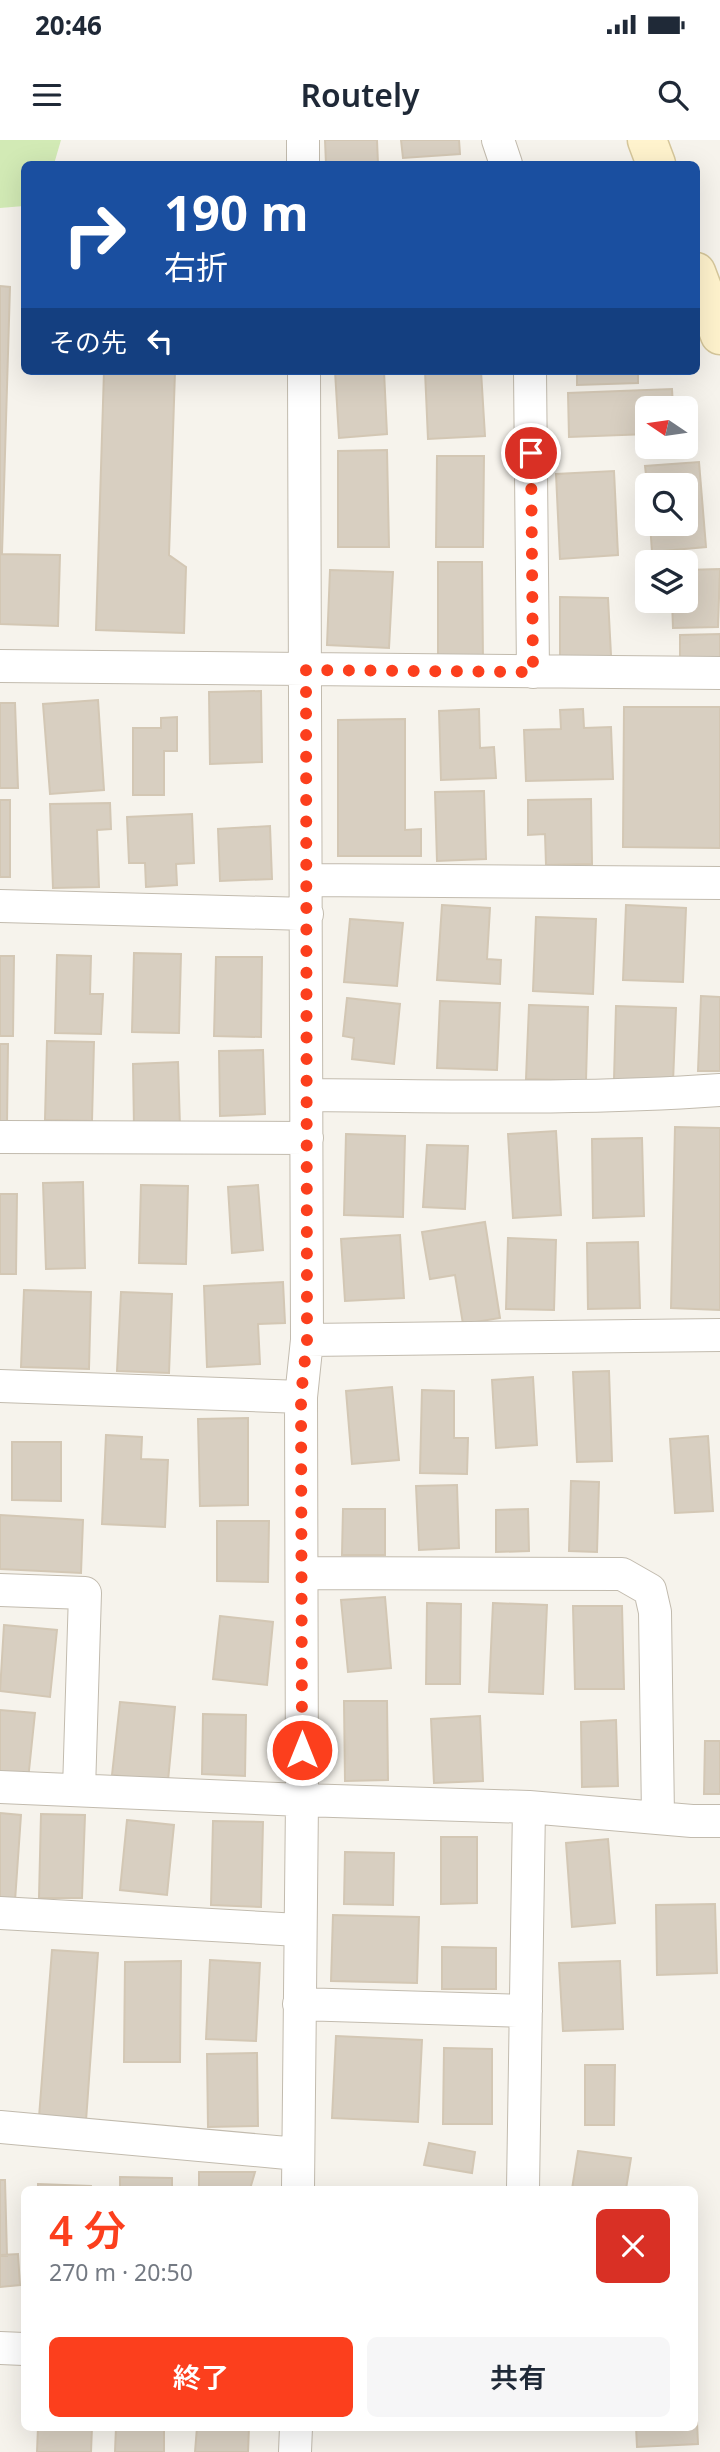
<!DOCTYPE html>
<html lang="ja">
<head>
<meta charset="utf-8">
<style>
	body { margin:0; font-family:"Noto Sans","Noto Sans JP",sans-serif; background:#f6f6f7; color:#1f2937; height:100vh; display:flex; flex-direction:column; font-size:26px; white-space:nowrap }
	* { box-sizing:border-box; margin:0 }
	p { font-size:23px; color:#747a83 }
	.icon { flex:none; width:38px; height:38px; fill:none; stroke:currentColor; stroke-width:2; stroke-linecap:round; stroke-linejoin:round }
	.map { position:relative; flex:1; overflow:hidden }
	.sheet { position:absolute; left:21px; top:2046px; width:677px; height:245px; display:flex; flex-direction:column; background:#fff; border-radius:10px; box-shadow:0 7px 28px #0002 }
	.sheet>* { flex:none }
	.hud { position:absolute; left:21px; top:21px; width:679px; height:214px; border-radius:10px; box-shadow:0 7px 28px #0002; background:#1a4fa0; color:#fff; overflow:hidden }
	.needle { width:46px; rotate:283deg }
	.buttons { position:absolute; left:635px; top:256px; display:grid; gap:14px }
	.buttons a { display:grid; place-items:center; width:63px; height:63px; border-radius:10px; background:#fff; box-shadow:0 7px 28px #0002; font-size:35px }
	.pin { position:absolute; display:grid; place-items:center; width:60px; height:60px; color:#fff; margin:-30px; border:4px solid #fff; border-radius:50%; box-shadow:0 2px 7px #0007 }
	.me { position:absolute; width:77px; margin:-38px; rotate:0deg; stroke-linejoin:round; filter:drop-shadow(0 0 5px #0008) }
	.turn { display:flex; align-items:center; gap:24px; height:147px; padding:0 28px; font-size:32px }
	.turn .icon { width:91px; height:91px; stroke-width:2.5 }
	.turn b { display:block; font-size:49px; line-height:60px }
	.then { display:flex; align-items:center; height:66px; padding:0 28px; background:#0003; gap:14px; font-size:26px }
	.round { display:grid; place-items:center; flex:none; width:74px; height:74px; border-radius:10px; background:#f6f6f7 }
	.summary { display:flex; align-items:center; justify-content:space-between; height:119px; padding:0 28px }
	h1 { font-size:42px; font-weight:600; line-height:52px; color:#fc3f1d }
	.primary-button { display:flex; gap:14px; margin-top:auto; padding:14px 28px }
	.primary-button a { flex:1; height:80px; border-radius:10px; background:#fc3f1d; color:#fff; font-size:28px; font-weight:600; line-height:80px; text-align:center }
	.primary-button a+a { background:#f6f6f7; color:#1f2937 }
	.status { display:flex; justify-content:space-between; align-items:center; height:49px; padding:0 35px; background:#fff; direction:ltr }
	.status svg { height:19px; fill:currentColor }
	header { display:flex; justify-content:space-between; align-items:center; height:91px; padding:0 28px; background:#fff; font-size:32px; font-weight:600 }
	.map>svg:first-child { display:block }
	.green { fill:#d2eab5 }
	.building { fill:#d8cfc1; stroke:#d3c7b4; stroke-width:2 }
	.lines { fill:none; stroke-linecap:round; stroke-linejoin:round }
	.street-casing { stroke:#c2bbae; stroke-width:34 }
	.secondary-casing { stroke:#d6c79b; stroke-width:41 }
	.street { stroke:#fff; stroke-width:32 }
	.secondary { stroke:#fff3cd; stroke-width:38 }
	.route { stroke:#fc3f1d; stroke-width:12; stroke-dasharray:0 21.6 }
</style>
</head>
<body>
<div class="status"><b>20:46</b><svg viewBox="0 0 49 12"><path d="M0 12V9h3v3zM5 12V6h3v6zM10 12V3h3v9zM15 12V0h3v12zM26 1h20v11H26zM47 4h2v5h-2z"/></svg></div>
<header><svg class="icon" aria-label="menu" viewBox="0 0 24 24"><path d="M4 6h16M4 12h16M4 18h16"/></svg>Routely<svg class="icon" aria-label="search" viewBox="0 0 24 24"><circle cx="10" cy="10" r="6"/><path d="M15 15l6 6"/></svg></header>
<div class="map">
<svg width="720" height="2312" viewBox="0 0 720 2312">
	<rect width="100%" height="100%" fill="#f6f3ec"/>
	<path class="green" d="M0,0h61l-7,24h-30v42l-24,2z"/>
	<path class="building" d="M325,0h52l1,24h-52z
		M401,0h58l1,14 -57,4z
		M0,146l10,1 -8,267 58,1 -2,71 -58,-2z
		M104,231h71l-6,184 17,12 -2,66 -88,-3z
		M335,231h49l3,63 -48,4z
		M425,231h56l4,65 -57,3z
		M577,231h61v12l-61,2z
		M672,249l1,19h-25v26l-79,3 -1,-44z
		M387,310l2,97h-51v-96z
		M437,316h47l-1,91h-47z
		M699,322l7,85 -54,5 -2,-29h36v-38h-38v8l-3,-27z
		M614,331l4,84 -58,4 -4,-85z
		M438,422h44l1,100h-45z
		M720,429l-2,58 -45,1 -1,-28h14v-30z
		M330,430l63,2 -4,76 -62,-3z
		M560,457l48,1 4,76 -52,-11z
		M720,494v29l-40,1v-29z
		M261,551l1,71 -52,2 -1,-72z
		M98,560l6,90 -54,4 -7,-90z
		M0,563h15l3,85h-18z
		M624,567h96v141l-97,-1z
		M479,569l1,39 14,-1 2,31 -55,2 -2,-69z
		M583,569l1,19 27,-1 2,52 -87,2 -2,-51 37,-1 -1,-19z
		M177,577v34h-13v44h-31v-67h28v-10z
		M405,579v111l16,-1v27h-83v-136z
		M484,651l2,68 -49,2 -2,-69z
		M591,659l1,65 -46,1 -1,-31 -17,1v-35z
		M0,660h10v77h-10z
		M110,663l1,26 -14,1 2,57 -46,1 -3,-84z
		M192,674l2,49 -18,1 1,21 -31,2 -1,-24h-16l-2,-46z
		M270,686l2,53 -52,2 -2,-52z
		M442,765l48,3 -3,51 14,1 -1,24 -63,-4z
		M626,765l60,3 -3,74 -60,-2z
		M536,777l60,2 -3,75 -60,-3z
		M350,779l53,4 -6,63 -53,-4z
		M134,813l47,1 -2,79 -47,-1z
		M57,815l34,1 -1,38h13l-2,40 -46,-1z
		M0,816h14l-1,80h-13z
		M216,817h46l-1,80 -47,-1z
		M701,856l19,1v74h-22z
		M347,858l53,6 -6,60 -42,-5 2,-21 -11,-2z
		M440,861l60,2 -3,67 -60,-2z
		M529,865l59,2 -2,74 -60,-2z
		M616,866l60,2 -3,74 -59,-2z
		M47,901l47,1 -2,79 -47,-1z
		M0,904h8l-1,80h-7z
		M263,910l2,64 -45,2 -1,-65z
		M178,922l2,65 -46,1 -1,-64z
		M675,987l45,1v182l-49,-2z
		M556,991l5,84 -48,3 -5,-84z
		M346,994l59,2 -2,81 -59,-2z
		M642,998l2,78 -51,2 -1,-79z
		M427,1005l41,1 -3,63 -42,-2z
		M83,1042l2,86 -39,1 -3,-86z
		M141,1045l47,1 -2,78 -47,-1z
		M258,1045l5,65 -31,3 -4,-66z
		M0,1054h17l-1,80h-16z
		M485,1082l15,96 -37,6 -8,-49 -25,4 -8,-47z
		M400,1095l4,63 -59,3 -4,-62z
		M508,1098l48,2 -2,70 -48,-1z
		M638,1102l2,66 -52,1 -1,-66z
		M283,1142l2,41 -27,1 2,40 -53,3 -3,-81z
		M24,1150l67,2 -2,77 -68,-2z
		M121,1152l51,2 -3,79 -52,-2z
		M609,1231l3,90 -35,1 -4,-90z
		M533,1237l4,68 -41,3 -4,-68z
		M392,1247l7,73 -47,4 -6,-73z
		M422,1250l32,1v47h14l-1,36 -47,-1z
		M248,1278v87l-48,1 -2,-87z
		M106,1295l36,2 -1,22 27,1 -3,67 -63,-3z
		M708,1296l5,75 -38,2 -5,-74z
		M12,1302h49v59l-49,-1z
		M571,1341l28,1 -2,70 -28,-1z
		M457,1345l2,63 -40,2 -3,-64z
		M343,1369h42v46h-43z
		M528,1369l1,42 -33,1v-42z
		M0,1375l83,5 -2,53 -81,-4z
		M217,1381h52l-1,61 -51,-1z
		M385,1457l6,71 -43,4 -7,-72z
		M427,1463l34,1 -1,80h-34z
		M493,1463l54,2 -4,89 -54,-2z
		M573,1466h49l2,83h-49z
		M220,1476l53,6 -6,63 -54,-6z
		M4,1485l53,5 -7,67 -50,-6z
		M344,1561h43l1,79 -43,1z
		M120,1562l55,5 -7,74 -56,-6z
		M0,1570l35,3 -7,67 -28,-3z
		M203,1574l43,1 -1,61 -43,-2z
		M480,1576l3,65 -49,2 -3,-64z
		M616,1580l2,66 -36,1 -1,-65z
		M705,1601h15v53h-16z
		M0,1673l21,2 -6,86 -15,-1z
		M41,1674l44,1 -3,83h-43z
		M127,1680l47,5 -7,70 -47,-5z
		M213,1681l50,1 -2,85 -50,-2z
		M441,1697h36v66l-36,1z
		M608,1699l7,84 -43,4 -6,-84z
		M345,1712l49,1 -1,52 -49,-1z
		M715,1764l2,69 -60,2 -1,-70z
		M333,1775l86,2 -2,66 -86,-2z
		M442,1807l54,1v41h-54z
		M52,1810l46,3 -12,168 -47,-4z
		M210,1820l50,3 -4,78 -50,-2z
		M181,1821l-1,101h-56l1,-100z
		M620,1821l3,68 -60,2 -4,-68z
		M336,1896l86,4 -4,82 -86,-4z
		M444,1908l48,1v75h-49z
		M257,1913l1,73 -50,1 -1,-73z
		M585,1925h30l-1,60h-29z
		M429,2003l46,9 -3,21 -48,-8z
		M578,2011l53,7 -5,31h-54z
		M199,2032h56l-5,17h-51z
		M120,2037l52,1v11h-52z
		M0,2040h5l2,76h-7z
		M38,2044l53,2v3h-53z
		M18,2114l2,31 -20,2v-32z
		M695,2234l3,70 -61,3 -1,-20h59z
		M38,2287h54l-1,25h-54z
		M116,2287h48v25h-49z
		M197,2287h52l-1,25h-53z"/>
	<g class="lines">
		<g class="street-casing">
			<path id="street" d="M303,0v24
				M498,0l8,24
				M530,231l3,301
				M0,526l720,7
				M307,740l413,3
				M0,766l307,8
				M307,955c138,1 276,5 413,-5
				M0,997l307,1
				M307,1200l413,-5
				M0,1246l301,11
				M302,1433l320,1 28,16 5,22 3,204
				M0,1450l85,3 -6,197
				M0,1647l302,13 227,7 163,14h28
				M0,1773l299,17
				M299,1864l227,7
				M0,1987l298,27
				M298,2049l4,-389 -1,-403 6,-57 -3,-969
				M523,2049l6,-382
				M0,2208l24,1
				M295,2312l1,-25"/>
		</g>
		<g class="secondary-casing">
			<path id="secondary" d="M647,0l9,24
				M696,132l24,63"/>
		</g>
		<use href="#street" class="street"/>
		<use href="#secondary" class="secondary"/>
	</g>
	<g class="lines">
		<path class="route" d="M302,1610l-1,-354 6,-56 -1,-670 227,2 -2,-219"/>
	</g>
</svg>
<div class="buttons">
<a><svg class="needle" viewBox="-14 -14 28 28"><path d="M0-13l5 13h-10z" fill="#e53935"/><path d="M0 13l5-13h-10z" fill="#747a83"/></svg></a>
<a><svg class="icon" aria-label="search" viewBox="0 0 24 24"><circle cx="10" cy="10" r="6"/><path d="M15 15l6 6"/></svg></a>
<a><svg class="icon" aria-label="layers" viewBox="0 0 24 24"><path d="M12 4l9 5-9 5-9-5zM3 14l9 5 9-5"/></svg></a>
</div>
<div class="pin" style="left:531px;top:313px;background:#d93025"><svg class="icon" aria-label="arrive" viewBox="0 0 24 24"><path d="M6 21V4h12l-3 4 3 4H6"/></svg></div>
<svg class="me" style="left:302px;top:1610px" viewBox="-20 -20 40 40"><circle r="17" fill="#fc3f1d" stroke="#fff" stroke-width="3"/><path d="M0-11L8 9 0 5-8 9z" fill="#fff"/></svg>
<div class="hud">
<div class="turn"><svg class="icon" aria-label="right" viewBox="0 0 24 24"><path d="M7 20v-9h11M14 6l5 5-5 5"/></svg><div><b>190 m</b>右折</div></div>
<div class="then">その先<svg class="icon" aria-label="left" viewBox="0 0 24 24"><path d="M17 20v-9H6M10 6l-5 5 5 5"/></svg></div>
</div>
<section class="sheet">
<div class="summary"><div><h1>4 分</h1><p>270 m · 20:50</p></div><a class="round" style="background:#d93025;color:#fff"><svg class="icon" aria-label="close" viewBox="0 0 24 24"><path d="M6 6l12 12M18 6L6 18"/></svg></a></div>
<div class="primary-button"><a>終了</a><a>共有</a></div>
</section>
</div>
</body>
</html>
